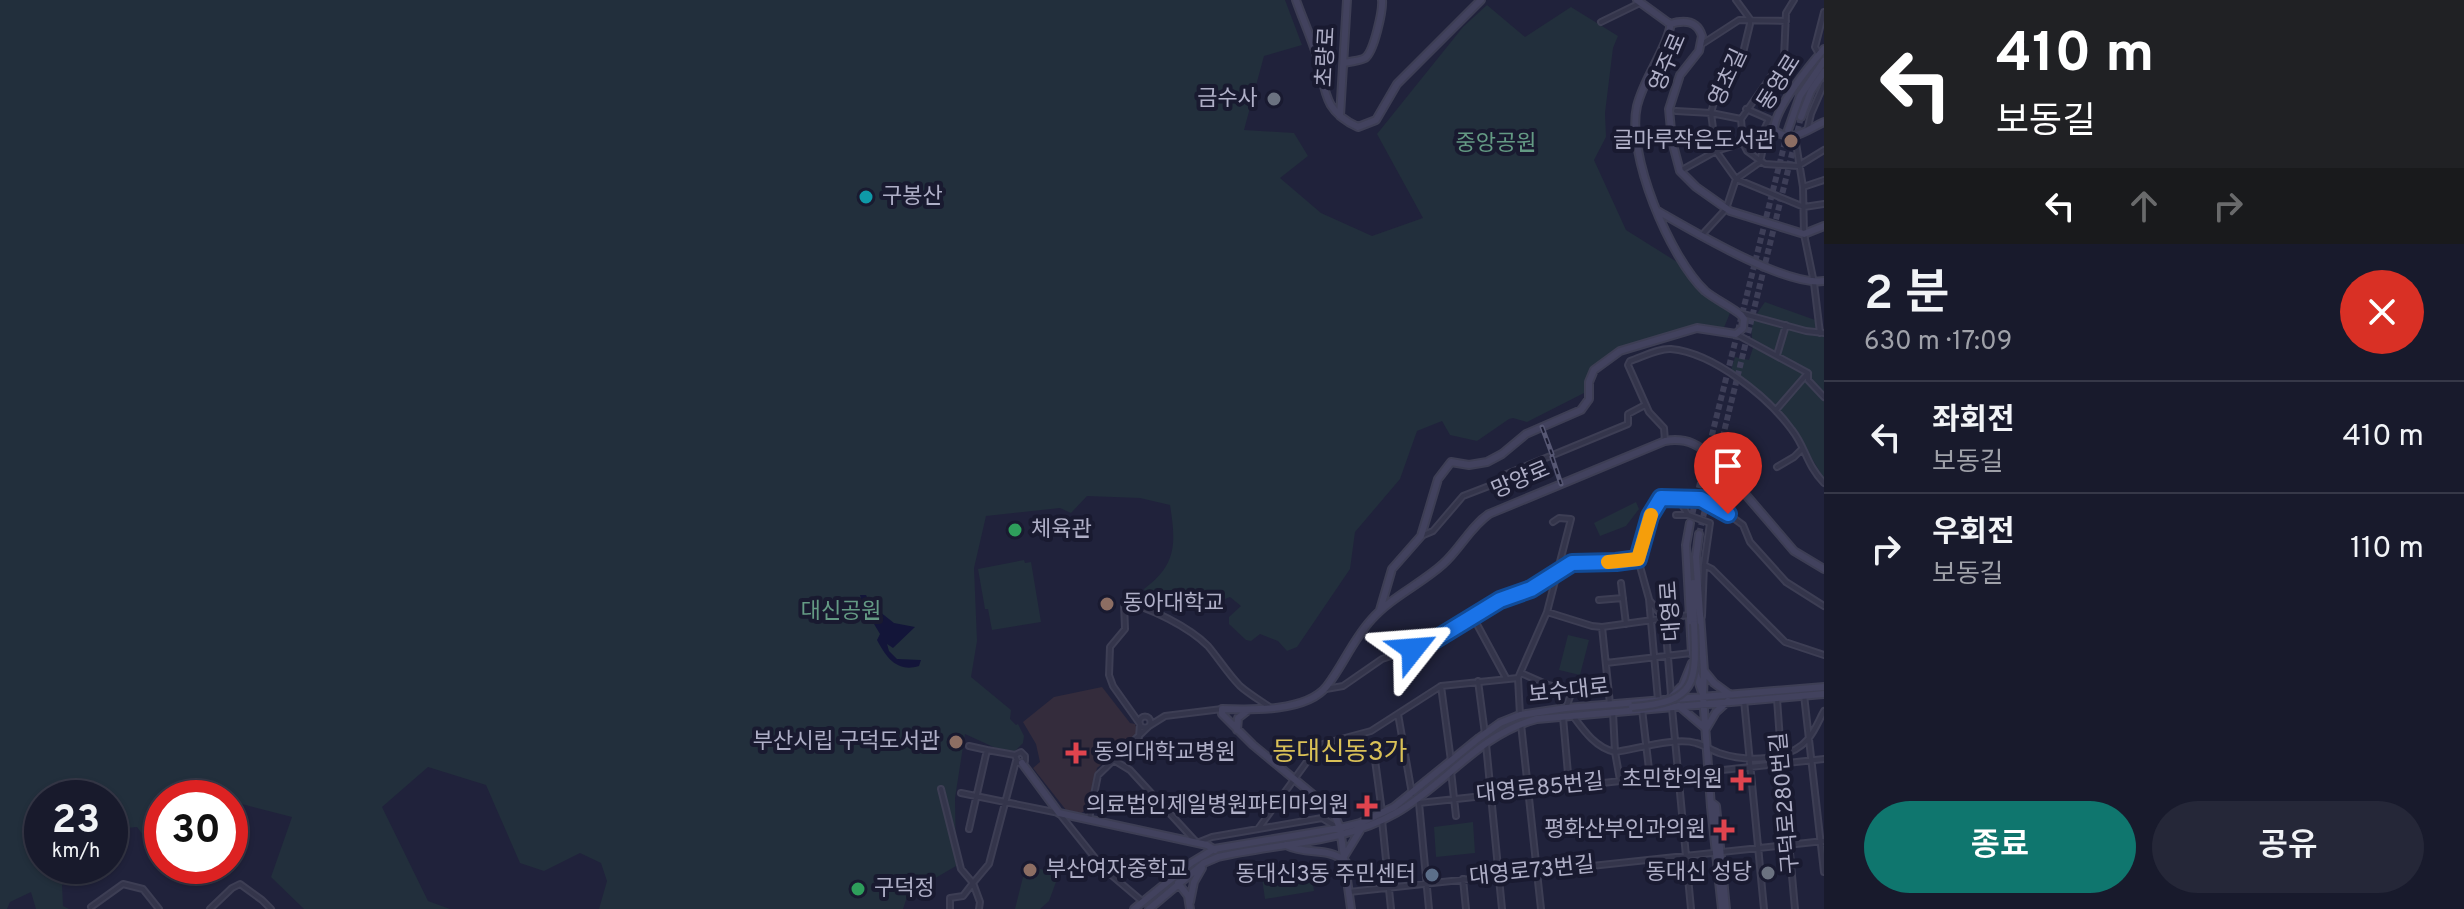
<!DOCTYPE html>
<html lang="ko">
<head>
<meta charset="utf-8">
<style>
	body { margin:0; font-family:Overpass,"Noto Sans KR",sans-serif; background:#252738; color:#f1f3f6; height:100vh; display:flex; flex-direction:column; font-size:30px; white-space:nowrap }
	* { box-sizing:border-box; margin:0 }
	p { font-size:26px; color:#9fa1a9 }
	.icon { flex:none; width:44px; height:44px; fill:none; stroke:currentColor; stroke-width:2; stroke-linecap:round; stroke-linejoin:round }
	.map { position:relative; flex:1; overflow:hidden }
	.drawer { display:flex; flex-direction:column; background:#181a2c; width:640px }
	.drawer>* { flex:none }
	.top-card { background:#202124; color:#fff; overflow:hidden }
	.speed { position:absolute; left:24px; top:780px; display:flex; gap:16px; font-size:40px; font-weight:700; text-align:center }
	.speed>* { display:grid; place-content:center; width:104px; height:104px; border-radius:50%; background:#181a2c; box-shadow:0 2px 6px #0004,0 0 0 2px #363848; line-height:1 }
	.speed small { font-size:20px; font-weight:400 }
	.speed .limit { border:12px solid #d22; background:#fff; color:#111 }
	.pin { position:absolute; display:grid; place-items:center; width:68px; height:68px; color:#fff; margin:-82px -34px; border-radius:50% 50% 50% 0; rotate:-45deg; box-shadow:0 0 8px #0007 }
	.pin .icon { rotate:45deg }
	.me { position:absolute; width:88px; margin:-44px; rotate:62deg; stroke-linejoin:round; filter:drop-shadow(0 0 6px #0008) }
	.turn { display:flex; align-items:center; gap:28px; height:168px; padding:0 40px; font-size:36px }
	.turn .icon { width:104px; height:104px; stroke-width:2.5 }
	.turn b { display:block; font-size:56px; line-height:68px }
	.lanes { display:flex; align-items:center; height:76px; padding:0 40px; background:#0003; justify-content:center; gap:40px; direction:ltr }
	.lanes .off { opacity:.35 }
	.round { display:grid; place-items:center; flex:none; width:84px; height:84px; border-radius:42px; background:#252738 }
	.overview { display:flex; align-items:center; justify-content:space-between; height:136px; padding:0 40px }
	h1 { font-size:48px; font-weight:600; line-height:60px }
	.cta { display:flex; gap:16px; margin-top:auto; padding:16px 40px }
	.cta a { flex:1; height:92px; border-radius:48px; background:#0f766e; color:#fff; font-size:32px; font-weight:600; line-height:92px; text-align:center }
	.cta a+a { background:#252738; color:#f1f3f6 }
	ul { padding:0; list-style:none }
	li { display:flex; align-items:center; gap:24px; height:112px; padding:0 40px; border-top:2px solid #363848 }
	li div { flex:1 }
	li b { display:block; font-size:30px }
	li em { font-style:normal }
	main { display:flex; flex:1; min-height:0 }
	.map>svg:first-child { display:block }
	.medical { fill:#342c3c }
	.green { fill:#222f3c }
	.water { fill:#131539 }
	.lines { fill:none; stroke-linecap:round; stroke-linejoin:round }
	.secondary-tunnel { stroke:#3d3e57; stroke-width:6; stroke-dasharray:6 3; stroke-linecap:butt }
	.street-casing { stroke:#3d3e54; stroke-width:8 }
	.secondary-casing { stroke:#3d3e54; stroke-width:10 }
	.street { stroke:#34354b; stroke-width:4 }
	.secondary { stroke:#42425e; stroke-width:6 }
	.rail-casing { stroke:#565773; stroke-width:5 }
	.rail { stroke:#191a30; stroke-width:2; stroke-dasharray:6; stroke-linecap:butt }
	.secondary-bridge-casing { stroke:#3d3e54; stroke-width:10; stroke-linecap:butt }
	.secondary-bridge { stroke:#42425e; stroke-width:6 }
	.route-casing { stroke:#114b97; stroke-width:20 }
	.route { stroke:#1a73e8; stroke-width:14 }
	.slow { stroke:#f59e0b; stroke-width:14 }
	.worship-dot { fill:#6b7280; stroke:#191a30; stroke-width:3 }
	.education-dot { fill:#8d6e63; stroke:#191a30; stroke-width:3 }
	.culture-dot { fill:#0f9aa8; stroke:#191a30; stroke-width:3 }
	.leisure-dot { fill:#2e9e5b; stroke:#191a30; stroke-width:3 }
	.health-dot { fill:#e0444e; stroke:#191a30; stroke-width:3 }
	.service-dot { fill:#5c6f8a; stroke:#191a30; stroke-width:3 }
	.labels { text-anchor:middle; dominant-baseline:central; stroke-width:8; stroke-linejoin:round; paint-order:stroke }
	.street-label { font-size:22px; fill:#afafc7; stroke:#191a30 }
	.poi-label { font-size:22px; fill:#afafc7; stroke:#191a30; text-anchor:end }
	.park-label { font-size:22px; fill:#649a84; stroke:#191a30 }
	.quarter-label { font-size:26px; fill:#dac157; stroke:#191a30 }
</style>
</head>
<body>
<main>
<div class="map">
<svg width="1824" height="909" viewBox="0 0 1824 909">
	<rect width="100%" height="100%" fill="#20223b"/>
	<path class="medical" d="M1102,687l28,36 5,1 3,9 -41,35 -8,40 -8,5 -15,-3 -33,-42 7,-6 -4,-18 -13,-22 31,-25z"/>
	<path class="green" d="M0,0h1285l17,45 -38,11 -20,74 50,3 14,23 -28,22 41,35 51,23 51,-18 -46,-84 86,-107 24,-22 38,32 46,-30 47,29 -5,12 -8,65 1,24 -12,23 32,70 59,37 18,25 27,21 -7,17 -14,-3 -91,22 -27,18 -7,26 -57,29 -14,-4 -4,1 -32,22 -27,-6 -8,-14 -25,10 -17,48 -45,53 -5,37 -53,78 -10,4 -9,-10 -18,-7 -9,7 -5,-1 -17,-16v-7l12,-11 -11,-9 -35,14 -16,-10 -30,2 -5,-14c33,-24 32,-46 26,-84l-30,-7 -53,-2 -16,17 -11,-5 -74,8 -12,52 3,73 -6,36 40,33 -1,9 6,6 2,-1 6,12 -1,7 -12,12 -46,-21 -10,64 1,68 -48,28 -5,15h-304l8,-28 -6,-18 -21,-10 -36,18 -24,-8 -34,-78 -58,-18 -46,40 46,94 22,8h-146l-33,-32 21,-60 -62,-16v-3h-68v52l-7,1 -18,-24 -22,2 -5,15v-46h-68v68h49l-29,19 1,21 6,3h-33l-5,-17 -21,10 -3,7h-7z
		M1765,302l53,19 2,15h4v143c-29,-50 -47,-74 -93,-109l4,-13 14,3 5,-15c-6,-17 0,-28 11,-43z
		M1636,502l3,7 -13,17 -26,10 -6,-13z
		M1024,560l1,3 6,-1 10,60 -49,8 -4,-21h-3l-7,-40z
		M1568,635l21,5 -9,35 -21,-5z
		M1473,822l2,31 -39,4 -2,-30z
		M1026,865l25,7 5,10 -7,19 -9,8h-25z
		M1311,870l3,21 -49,8 -3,-21z"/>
	<path class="water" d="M860,595h6l4,9 24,19 21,4 -22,21 -6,-4 2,7 8,8 24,1 -2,6c-22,7 -33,-9 -42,-26l3,-6 -6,-10 -14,-14 3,-4z"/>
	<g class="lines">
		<path class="secondary-tunnel" d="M1690,523l97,-389
			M1699,534l102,-417"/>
		<g class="street-casing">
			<path id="street" d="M1736,0l14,19v5l-8,33 -28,45 -3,11 5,38 20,28 68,28 20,-3
				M1601,22l39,-19
				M1702,44l37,-24 47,1
				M1819,54l-4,-7 9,-35
				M1746,109l23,10
				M1676,111l35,2 30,6
				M1741,119l43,-61 2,-45 8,-13
				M1741,119l2,24 4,8 18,13 33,2 26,-16
				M1807,131l4,-17 13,-30
				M1795,137l8,50 1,47 10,49 6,50
				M1672,141l40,-12
				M1680,171l36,-20 27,-8
				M1803,187l21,-7
				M1701,236l25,-27 10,-30 24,-17 5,-23 -2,-7 6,-13
				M1740,313l66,18 18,2
				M1736,334l72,39v7l16,17
				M1777,355l9,-30
				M1776,410l32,-37
				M1665,441l-1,-13 -15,-16 -21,-47 2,-4c12,-4 29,-13 41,-12 43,4 97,48 121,81 14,18 14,34 32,53
				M1777,467l17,-10 7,-7
				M1678,498l10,17
				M1676,515h12l22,8 -6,42 -2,51
				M1421,536l12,-5 30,-35 39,-15v-5l126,-52v-10l17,-9
				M1704,565l8,4 73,73 39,13
				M1621,583l5,41
				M1599,600l24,-2
				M1650,601l15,19 6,75
				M1547,612l45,14 10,1 87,-12
				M1473,617l33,61
				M1602,627l8,77
				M1606,663l85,-10
				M1521,673l27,12 24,6 -6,17
				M1478,681l7,53
				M1441,686l10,75
				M1326,689l17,-3 39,-27 46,-15 72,-44 31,-11 41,-26 44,-1 22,-3
				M1804,695l20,177
				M1777,699l4,55
				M1658,700l-9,-101 -11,-40 12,-43 11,-18 40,1 27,15 15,11 7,17 36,40 38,24
				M1744,700l20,209
				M1672,708l19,201
				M1642,709l8,69
				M1613,712l2,40 5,28
				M1398,714l14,80
				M1520,715l-2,-37 29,-66 24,-93 -12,-1 -6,4
				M1573,716c11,15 23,32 42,36 22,-3 60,-15 81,-9 8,2 15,7 23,10 27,9 70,9 89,-14 7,-8 11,-19 16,-28
				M1139.5 722a5.5 5.5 0 1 1 11 0a5.5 5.5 0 1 1-11 0Z
				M1563,717l6,68
				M1521,724l20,185
				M1139,737l1,-13 -27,-38 -4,-11 1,-28 15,-18 -1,-26c25,3 66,25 84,43 11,13 20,28 32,40 9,8 21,15 31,22
				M1486,744l16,165
				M969,746l18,4 -18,79
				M987,750l28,5 6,-3 4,4v5l-7,2 -3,-8
				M1112,759l18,11 67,73 15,-6 110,-19 15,9
				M1375,760l7,52
				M1782,763l13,146
				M1451,771l5,45
				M941,789l20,80 12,14 -10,13 -13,2v11
				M961,793l98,20 44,55 39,33
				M1419,803l405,-44
				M1419,803l10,106
				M1089,819l9,-44 51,-49 16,-10 57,-7
				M1382,820l9,89
				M1258,829l61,-84 52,-14 70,-45 77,-8
				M1463,879l3,30
				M1349,892l475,-51
				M91,907l32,-23 20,5 16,20
				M210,909l22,-21 8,-4 22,16 9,9
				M979,909l1,-7 -7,-19 16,-19 27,-103"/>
		</g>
		<g class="secondary-casing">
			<path id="secondary" d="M1296,0c7,20 16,39 22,60 8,31 5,51 40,67l18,-7 21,-36 84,-84
				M1670,24c14,-4 27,-4 32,12l-3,15 -19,24 -11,34 3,32 8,30 16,16 34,24 74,23 20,-8
				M1824,49c-14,16 -50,60 -50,81 18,14 32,0 50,-8
				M1345,63c6,-2 15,-2 20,-5 9,-6 18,-48 17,-58
				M1340,116l7,-116
				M1801,117l10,-26 13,-19
				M1788,130l12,-34 24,-35
				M1656,210c35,20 130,77 168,71
				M1690,523l-4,22 6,109
				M1699,534l-3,23 8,114 -1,25 8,111 11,102
				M1693,583l1,41
				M1380,610l12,-41 29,-33 17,-57 13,-17 18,3 18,-3 15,-8 24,-20 55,-24 8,-11v-17l5,-12 26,-19 77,-23 39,6 7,-6 1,-9 -3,-4c-11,-9 -25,-15 -36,-24 -35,-33 -79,-137 -68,-185 7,-28 26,-51 33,-78v-4l-33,-24
				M1694,669l8,23
				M1705,672l9,11 15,11
				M1669,699l14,-14 9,-22
				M1679,706l27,23 10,-17 12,-11
				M1237,730l1,-12 9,-7
				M1022,763l37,50 148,32 8,5
				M1712,803l4,3 10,103
				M1286,845c22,11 41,1 60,17
				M1345,855l16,-26
				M1178,883l10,13 2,13
				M1190,902l4,-20 8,-14
				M1134,909l57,-46 23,-14 126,-21 20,-5 34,-16 85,-69 21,-15 20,-8 46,-7 258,-21
				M1149,909l55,-46 14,-6c59,-14 124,-13 178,-44 50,-29 83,-79 141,-94l287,-25
				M1351,909l-11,-81 -7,-17 -80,-66 -31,-31v-5c29,1 85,3 105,-23 16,-21 26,-46 44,-66 20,-23 50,-36 72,-56 17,-15 27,-37 46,-50l176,-73c23,-4 35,5 51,19l78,91 30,18"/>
		</g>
		<use href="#street" class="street"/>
		<use href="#secondary" class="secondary"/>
		<g class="rail-casing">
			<path id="rail" d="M1542,427l10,27
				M1552,457l9,27"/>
		</g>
		<use href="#rail" class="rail"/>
		<g class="secondary-bridge-casing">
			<path id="secondary-bridge" d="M1632,707c65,-5 65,-24 62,-83"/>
		</g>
		<use href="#secondary-bridge" class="secondary-bridge"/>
	</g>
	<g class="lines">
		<g class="route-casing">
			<path id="route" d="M1413,649l15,-5 72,-44 31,-11 41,-26 44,-1 22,-3 12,-43 11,-18 40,1 27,15"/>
		</g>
		<use href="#route" class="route"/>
		<path class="slow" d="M1608,562l30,-3 13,-44"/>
	</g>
	<g class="worship-dot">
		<circle cx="1274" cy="99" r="8"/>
		<circle cx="1768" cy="873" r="8"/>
	</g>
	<g class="education-dot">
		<circle cx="1791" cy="141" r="8"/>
		<circle cx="1107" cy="604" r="8"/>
		<circle cx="956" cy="742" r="8"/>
		<circle cx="1030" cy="870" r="8"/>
	</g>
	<circle class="culture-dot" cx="866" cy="197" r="8"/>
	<g class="leisure-dot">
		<circle cx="1015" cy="530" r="8"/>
		<circle cx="858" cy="889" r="8"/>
	</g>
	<g class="health-dot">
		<path d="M1072 741h8v8h8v8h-8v8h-8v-8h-8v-8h8z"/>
		<path d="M1737 768h8v8h8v8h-8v8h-8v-8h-8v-8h8z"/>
		<path d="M1363 794h8v8h8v8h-8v8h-8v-8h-8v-8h8z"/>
		<path d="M1720 818h8v8h8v8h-8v8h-8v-8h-8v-8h8z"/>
	</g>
	<circle class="service-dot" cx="1432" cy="875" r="8"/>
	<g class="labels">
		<g class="street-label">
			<text transform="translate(1327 57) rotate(-87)">초량로</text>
			<text transform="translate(1669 63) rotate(-67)">영주로</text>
			<text transform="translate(1729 78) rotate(-65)">영초길</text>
			<text transform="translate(1780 83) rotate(-58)">동영로</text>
			<text transform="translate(1521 481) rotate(-23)">망양로</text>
			<text transform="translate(1672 611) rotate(-94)">대영로</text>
			<text transform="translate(1569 692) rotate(-6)">보수대로</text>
			<text transform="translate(1540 789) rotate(-6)">대영로85번길</text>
			<text transform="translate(1786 803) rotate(-95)">구덕로280번길</text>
			<text transform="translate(1532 872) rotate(-6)">대영로73번길</text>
		</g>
		<g class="poi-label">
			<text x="1258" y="99">금수사</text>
			<text x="1775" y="141">글마루작은도서관</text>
			<text x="882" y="197" text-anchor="start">구봉산</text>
			<text x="1031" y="530" text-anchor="start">체육관</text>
			<text x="1123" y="604" text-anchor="start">동아대학교</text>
			<text x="940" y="742">부산시립 구덕도서관</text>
			<text x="1094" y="753" text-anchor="start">동의대학교병원</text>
			<text x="1723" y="780">초민한의원</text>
			<text x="1349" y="806">의료법인제일병원파티마의원</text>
			<text x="1706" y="830">평화산부인과의원</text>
			<text x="1046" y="870" text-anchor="start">부산여자중학교</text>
			<text x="1752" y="873">동대신 성당</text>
			<text x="1416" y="875">동대신3동 주민센터</text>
			<text x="874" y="889" text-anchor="start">구덕정</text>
		</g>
		<g class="park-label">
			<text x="1496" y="144">중앙공원</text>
			<text x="841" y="612">대신공원</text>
		</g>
		<g class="quarter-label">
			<text x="1340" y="753">동대신동3가</text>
		</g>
	</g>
</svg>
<div class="speed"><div>23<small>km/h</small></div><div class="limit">30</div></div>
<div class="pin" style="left:1728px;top:514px;background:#d93025"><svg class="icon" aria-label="arrive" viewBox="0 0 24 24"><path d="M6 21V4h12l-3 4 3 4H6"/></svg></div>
<svg class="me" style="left:1413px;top:649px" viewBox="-20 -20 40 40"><path d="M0-17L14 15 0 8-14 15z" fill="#1a73e8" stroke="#fff" stroke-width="4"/></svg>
</div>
<section class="drawer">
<div class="top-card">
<div class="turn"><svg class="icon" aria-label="left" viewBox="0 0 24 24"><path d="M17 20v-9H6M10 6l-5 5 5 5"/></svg><div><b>410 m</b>보동길</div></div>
<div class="lanes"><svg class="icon" aria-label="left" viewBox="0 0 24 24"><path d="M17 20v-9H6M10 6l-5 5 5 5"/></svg><svg class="icon off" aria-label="ahead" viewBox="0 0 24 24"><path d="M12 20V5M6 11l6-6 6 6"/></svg><svg class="icon off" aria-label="right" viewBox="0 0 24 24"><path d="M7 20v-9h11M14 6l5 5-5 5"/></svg></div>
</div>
<div class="overview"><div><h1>2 분</h1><p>630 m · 17:09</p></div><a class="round" style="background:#d93025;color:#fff"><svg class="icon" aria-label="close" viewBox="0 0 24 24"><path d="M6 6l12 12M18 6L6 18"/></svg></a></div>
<ul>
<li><svg class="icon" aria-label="left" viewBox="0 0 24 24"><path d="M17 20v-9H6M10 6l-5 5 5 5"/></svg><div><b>좌회전</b><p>보동길</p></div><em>410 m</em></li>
<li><svg class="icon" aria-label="right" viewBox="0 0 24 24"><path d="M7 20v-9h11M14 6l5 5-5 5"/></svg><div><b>우회전</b><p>보동길</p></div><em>110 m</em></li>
</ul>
<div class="cta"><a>종료</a><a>공유</a></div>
</section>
</main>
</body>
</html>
